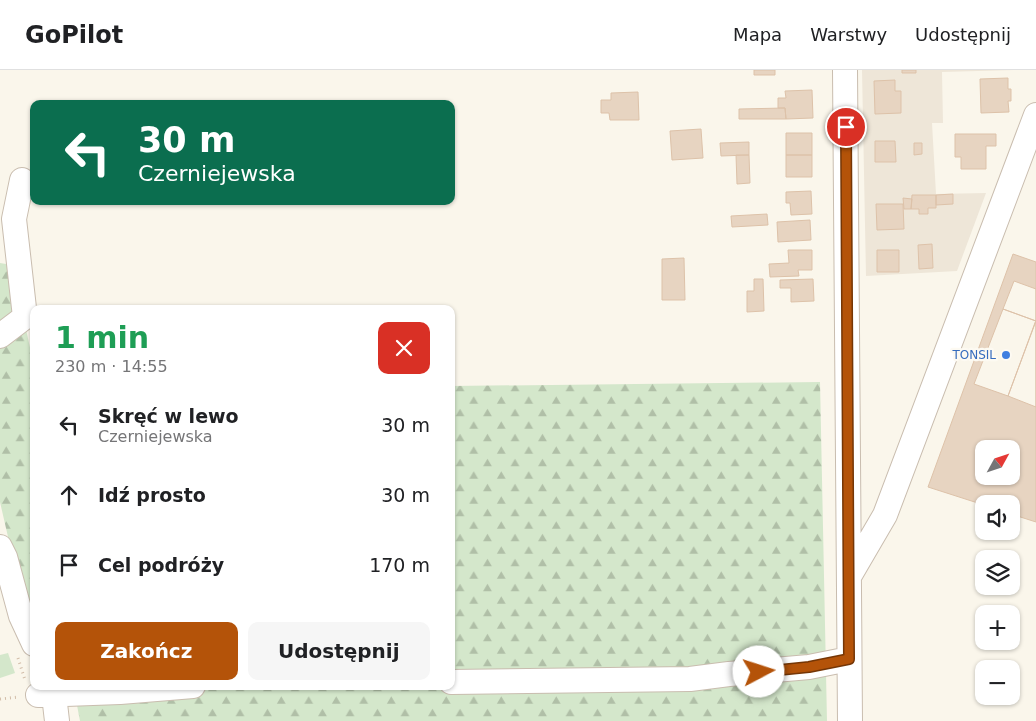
<!DOCTYPE html>
<html lang="pl">
<head>
<meta charset="utf-8">
<style>
	body { margin:0; font-family:"DejaVu Sans",sans-serif; background:#f6f6f6; color:#202124; height:100vh; display:flex; flex-direction:column; font-size:19px; white-space:nowrap }
	* { box-sizing:border-box; margin:0 }
	p { font-size:16px; color:#757577 }
	.icon { flex:none; width:28px; height:28px; fill:none; stroke:currentColor; stroke-width:2; stroke-linecap:round; stroke-linejoin:round }
	.map { position:relative; flex:1; overflow:hidden }
	.sheet { position:absolute; left:30px; top:235px; width:425px; height:385px; display:flex; flex-direction:column; background:#fff; border-radius:10px; box-shadow:0 1px 4px #0004 }
	.sheet>* { flex:none }
	.banner { position:absolute; left:30px; top:30px; width:425px; height:105px; border-radius:10px; box-shadow:0 1px 4px #0004; background:#0b6e4f; color:#fff; overflow:hidden }
	.needle { width:32px; rotate:50deg }
	.tools { position:absolute; left:975px; top:370px; display:grid; gap:10px }
	.tools a { display:grid; place-items:center; width:45px; height:45px; border-radius:10px; background:#fff; box-shadow:0 1px 4px #0004; font-size:25px }
	.pin { position:absolute; display:grid; place-items:center; width:42px; height:42px; color:#fff; margin:-21px; border:2px solid #fff; border-radius:50%; box-shadow:0 1px 5px #0007 }
	.me { position:absolute; width:55px; margin:-28px; rotate:85deg; stroke-linejoin:round; filter:drop-shadow(0 0 4px #0008) }
	.turn { display:flex; align-items:center; gap:18px; height:105px; padding:0 25px; font-size:22px }
	.turn .icon { width:65px; height:65px; stroke-width:2.5 }
	.turn b { display:block; font-size:35px; line-height:42px }
	.round { display:grid; place-items:center; flex:none; width:52px; height:52px; border-radius:10px; background:#f6f6f6 }
	.head { display:flex; align-items:center; justify-content:space-between; height:85px; padding:0 25px }
	h1 { font-size:30px; font-weight:700; line-height:38px; color:#1e9e55 }
	.action { display:flex; gap:10px; margin-top:auto; padding:10px 25px }
	.action a { flex:1; height:58px; border-radius:10px; background:#b45309; color:#fff; font-size:20px; font-weight:700; line-height:58px; text-align:center }
	.action a+a { background:#f6f6f6; color:#202124 }
	ul { padding:0; list-style:none }
	li { display:flex; align-items:center; gap:15px; height:70px; padding:0 25px }
	li div { flex:1 }
	li b { display:block; font-size:19px }
	li em { font-style:normal }
	header { display:flex; align-items:center; gap:30px; box-sizing:border-box; height:70px; padding:0 25px; background:#fff; border-bottom:1px solid #e0e0e0 }
	header strong { font-size:24px }
	nav { display:flex; gap:28px; margin-inline-start:auto; font-size:18px }
	.map>svg:first-child { display:block }
	.residential { fill:#eee6d8 }
	.grass { fill:#d4e7cb }
	.forest { fill:url(#forest-firs) }
	.building { fill:#e7d4c1; stroke:#ddc2a9; fill-rule:evenodd }
	.lines { fill:none; stroke-linecap:round; stroke-linejoin:round }
	.minor-casing { stroke:#c9bdaf; stroke-width:26 }
	.path { stroke:#d2bda9; stroke-width:3; stroke-dasharray:1 4; stroke-linecap:butt }
	.minor { stroke:#fff; stroke-width:24 }
	.route-casing { stroke:#753606; stroke-width:12 }
	.route { stroke:#b45309; stroke-width:9 }
	.shop-dot { fill:#3f7fe0; stroke:#fdfaf2; stroke-width:2 }
	.labels { text-anchor:middle; dominant-baseline:central; stroke-width:4.5; stroke-linejoin:round; paint-order:stroke }
	.shop-label { font-size:12px; fill:#366cbe; stroke:#fdfaf2; text-anchor:end }
</style>
</head>
<body>
<header>
<strong>GoPilot</strong>
<nav><a>Mapa</a><a>Warstwy</a><a>Udostępnij</a></nav>
</header>
<div class="map">
<svg width="1036" height="651" viewBox="0 0 1036 651">
	<defs>
		<pattern id="forest-firs" width="22" height="20" patternUnits="userSpaceOnUse" patternTransform="scale(1.25)"><rect width="22" height="20" fill="#d4e7cb"/><path d="M5 1l3.5 6h-7zM16 11l3.5 6h-7z" fill="#b0bfa7"/></pattern>
	</defs>
	<rect width="100%" height="100%" fill="#faf6eb"/>
	<path class="residential" d="M862,0h152l-72,2 1,51h-11l4,71 50,-1 -29,78 -91,5z"/>
	<path class="grass" d="M8,583l7,20 -15,5v-23z"/>
	<path class="forest" d="M0,193l12,2 22,101v267l-6,-9 -28,-122z
		M820,312l7,339h-747l-4,-21 -9,-14h384v-300z"/>
	<path class="building" d="M754,0h21v5h-21z
		M902,0h14v3h-14z
		M1008,8v11h3v12h-3l1,11 -28,1 -1,-34z
		M895,10v11h6v22l-26,1 -1,-33z
		M812,20l1,28 -27,1 -1,-11h-7v-10h8l-1,-7z
		M638,22l1,28h-29l-1,-7h-8v-13h10v-7z
		M785,38l1,11h-47v-10z
		M701,59l2,29 -31,2 -2,-29z
		M786,63h26v22h-26z
		M955,64h41v12h-10v23h-25v-12h-6z
		M875,71h20l1,21h-21z
		M749,72v13l-28,1 -1,-13z
		M914,73h8v11l-8,1z
		M736,85h13l1,28 -13,1z
		M786,85h26v22h-26z
		M811,121l1,23 -21,1 -1,-12h-4v-11z
		M953,124v10l-17,1v-10z
		M912,125h24v13h-8v6h-9v-5h-8z
		M903,128l9,1 -1,10h-7z
		M876,134h27l1,25 -27,1z
		M767,144l1,11 -36,2 -1,-11z
		M810,150l1,20 -33,2 -1,-20z
		M932,174l1,24 -14,1 -1,-24z
		M788,180h24v20h-14l1,6 -29,1 -1,-13 20,-1z
		M877,180h22v22h-22z
		M1013,184l23,8v260l-25,-8v-10l-27,1 -56,-18zM984,379h27v27h-27z
		M684,188l1,42h-23v-41z
		M754,209h9l1,32 -17,1v-21h7z
		M813,209l1,22 -23,1v-14h-11v-8z
		M1014,211l22,8v32l-33,-12z
		M1003,239l33,12 -28,75 -34,-12z
		M1036,250v87l-28,-11z"/>
	<g class="lines">
		<g class="minor-casing">
			<path id="minor" d="M845,0l5,651
				M0,266l25,-19 -11,-98 8,-39
				M0,477l5,10 16,59 13,28
				M850,505l35,-60 151,-400
				M451,612l239,-3 39,-5 80,-7 40,-8
				M51,616l3,9 3,26
				M38,625l82,-3 73,-6"/>
		</g>
		<path class="path" d="M18,588l7,22
			M0,629l19,-2"/>
		<use href="#minor" class="minor"/>
	</g>
	<g class="lines">
		<g class="route-casing">
			<path id="route" d="M759,602l50,-5 40,-8 -3,-532"/>
		</g>
		<use href="#route" class="route"/>
	</g>
	<circle class="shop-dot" cx="1006" cy="285" r="5"/>
	<g class="labels">
		<g class="shop-label">
			<text x="996" y="285">TONSIL</text>
		</g>
	</g>
</svg>
<div class="tools">
<a><svg class="needle" viewBox="-14 -14 28 28"><path d="M0-13l5 13h-10z" fill="#e53935"/><path d="M0 13l5-13h-10z" fill="#757577"/></svg></a>
<a><svg class="icon" aria-label="sound" viewBox="0 0 24 24"><path d="M4 9h4l5-4v14l-5-4H4zM17 9q2 3 0 6"/></svg></a>
<a><svg class="icon" aria-label="layers" viewBox="0 0 24 24"><path d="M12 4l9 5-9 5-9-5zM3 14l9 5 9-5"/></svg></a>
<a>+</a>
<a>−</a>
</div>
<div class="pin" style="left:846px;top:57px;background:#d93025"><svg class="icon" aria-label="arrive" viewBox="0 0 24 24"><path d="M6 21V4h12l-3 4 3 4H6"/></svg></div>
<svg class="me" style="left:759px;top:602px" viewBox="-20 -20 40 40"><circle r="19" fill="#fff"/><path d="M0-13L10 11 0 6-10 11z" fill="#b45309"/></svg>
<div class="banner">
<div class="turn"><svg class="icon" aria-label="left" viewBox="0 0 24 24"><path d="M17 20v-9H6M10 6l-5 5 5 5"/></svg><div><b>30 m</b>Czerniejewska</div></div>
</div>
<section class="sheet">
<div class="head"><div><h1>1 min</h1><p>230 m · 14:55</p></div><a class="round" style="background:#d93025;color:#fff"><svg class="icon" aria-label="close" viewBox="0 0 24 24"><path d="M6 6l12 12M18 6L6 18"/></svg></a></div>
<ul>
<li><svg class="icon" aria-label="left" viewBox="0 0 24 24"><path d="M17 20v-9H6M10 6l-5 5 5 5"/></svg><div><b>Skręć w lewo</b><p>Czerniejewska</p></div><em>30 m</em></li>
<li><svg class="icon" aria-label="ahead" viewBox="0 0 24 24"><path d="M12 20V5M6 11l6-6 6 6"/></svg><div><b>Idź prosto</b></div><em>30 m</em></li>
<li><svg class="icon" aria-label="arrive" viewBox="0 0 24 24"><path d="M6 21V4h12l-3 4 3 4H6"/></svg><div><b>Cel podróży</b></div><em>170 m</em></li>
</ul>
<div class="action"><a>Zakończ</a><a>Udostępnij</a></div>
</section>
</div>
</body>
</html>
